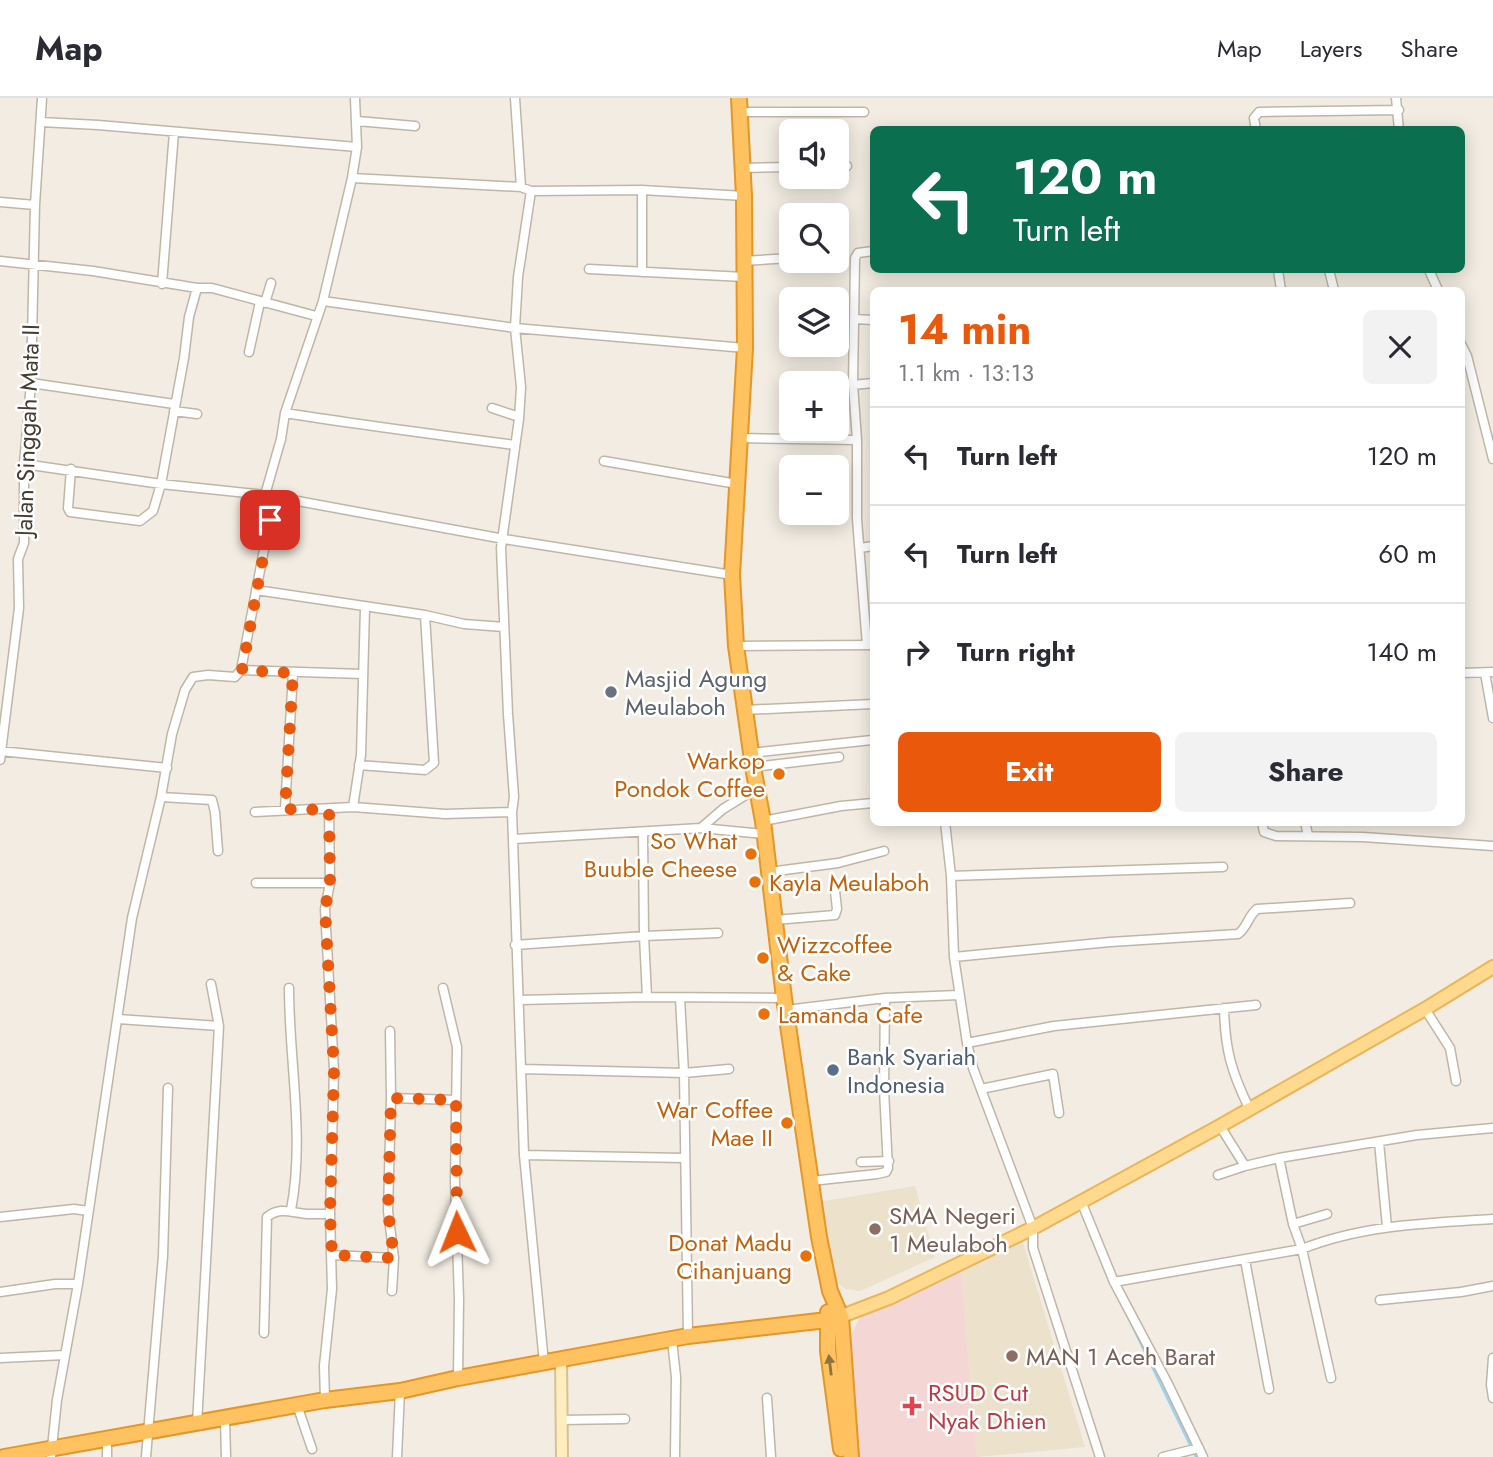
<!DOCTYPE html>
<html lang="en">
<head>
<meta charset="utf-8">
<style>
	body { margin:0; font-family:Jost,sans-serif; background:#f2f2f3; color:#2b2b33; height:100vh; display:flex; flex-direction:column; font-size:26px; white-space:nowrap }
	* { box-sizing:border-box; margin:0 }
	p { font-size:23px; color:#7c7c81 }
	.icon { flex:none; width:38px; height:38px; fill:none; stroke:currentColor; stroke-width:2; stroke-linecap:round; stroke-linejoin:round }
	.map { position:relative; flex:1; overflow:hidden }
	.sheet { position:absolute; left:870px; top:189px; width:595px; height:539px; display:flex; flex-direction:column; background:#fff; border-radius:10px; box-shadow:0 4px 18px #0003 }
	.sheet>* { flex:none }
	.banner { position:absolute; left:870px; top:28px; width:595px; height:147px; border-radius:10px; box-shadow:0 4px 18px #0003; background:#0b6e4f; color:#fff; overflow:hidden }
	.controls { position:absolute; left:779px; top:21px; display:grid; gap:14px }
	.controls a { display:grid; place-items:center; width:70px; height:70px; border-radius:10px; background:#fff; box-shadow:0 4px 18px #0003; font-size:35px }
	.pin { position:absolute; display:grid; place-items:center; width:60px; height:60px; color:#fff; margin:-30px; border-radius:14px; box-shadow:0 4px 10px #0006 }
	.me { position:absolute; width:77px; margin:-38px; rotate:358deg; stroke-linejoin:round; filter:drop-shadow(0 0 5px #0008) }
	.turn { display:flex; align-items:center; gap:24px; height:147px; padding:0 28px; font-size:32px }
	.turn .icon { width:91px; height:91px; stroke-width:2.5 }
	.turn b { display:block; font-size:49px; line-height:60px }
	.round { display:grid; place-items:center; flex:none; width:74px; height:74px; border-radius:10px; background:#f2f2f3 }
	.head { display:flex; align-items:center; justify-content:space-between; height:119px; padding:0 28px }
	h1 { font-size:42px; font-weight:700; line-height:52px; color:#ea580c }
	.button { display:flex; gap:14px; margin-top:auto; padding:14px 28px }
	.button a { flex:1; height:80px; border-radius:10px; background:#ea580c; color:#fff; font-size:28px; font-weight:700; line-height:80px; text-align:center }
	.button a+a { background:#f2f2f3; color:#2b2b33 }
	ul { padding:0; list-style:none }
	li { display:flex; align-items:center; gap:21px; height:98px; padding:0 28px; border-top:2px solid #e1e1e2 }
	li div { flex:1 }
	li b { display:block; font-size:26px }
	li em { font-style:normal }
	header { display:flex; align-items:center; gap:42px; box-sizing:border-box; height:98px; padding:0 35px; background:#fff; border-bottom:2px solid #e1e1e2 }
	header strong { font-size:33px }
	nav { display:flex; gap:38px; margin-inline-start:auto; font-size:24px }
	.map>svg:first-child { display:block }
	.education { fill:#ece1ca }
	.medical { fill:#f4d6d4 }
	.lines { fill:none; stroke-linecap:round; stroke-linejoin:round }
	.stream { stroke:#99d3f3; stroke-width:2.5 }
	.street-casing { stroke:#c0b6a7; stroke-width:11 }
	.secondary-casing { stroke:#d8c190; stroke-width:14 }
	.primary-casing { stroke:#e9b759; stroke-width:16 }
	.highway-casing { stroke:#e59629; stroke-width:18 }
	.street { stroke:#fff; stroke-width:8 }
	.secondary { stroke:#ffecbf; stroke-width:10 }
	.primary { stroke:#ffd98e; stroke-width:12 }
	.highway { stroke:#ffc260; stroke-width:14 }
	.oneway { fill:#8e7244 }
	.route { stroke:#ea580c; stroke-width:12; stroke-dasharray:0 21.6 }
	.worship-dot { fill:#6b7280; stroke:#fff; stroke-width:2.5 }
	.food-dot { fill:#e8710a; stroke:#fff; stroke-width:2.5 }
	.service-dot { fill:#5c6f8a; stroke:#fff; stroke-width:2.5 }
	.education-dot { fill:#8d6e63; stroke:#fff; stroke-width:2.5 }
	.health-dot { fill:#e0444e; stroke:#fff; stroke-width:2.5 }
	.labels { text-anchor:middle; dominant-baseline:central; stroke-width:5; stroke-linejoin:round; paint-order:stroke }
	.street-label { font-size:24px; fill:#433c32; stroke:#fff }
	.worship-label { font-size:24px; fill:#5b616d; stroke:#fff; text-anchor:start }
	.food-label { font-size:24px; fill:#c56008; stroke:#fff; text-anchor:end }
	.service-label { font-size:24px; fill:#4e5e75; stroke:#fff; text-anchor:start }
	.education-label { font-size:24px; fill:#785e54; stroke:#fff; text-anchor:start }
	.health-label { font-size:24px; fill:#be3a42; stroke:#fff; text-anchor:start }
</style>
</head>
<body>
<header>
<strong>Map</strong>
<nav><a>Map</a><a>Layers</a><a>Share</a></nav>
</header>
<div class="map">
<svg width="1493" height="1359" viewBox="0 0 1493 1359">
	<rect width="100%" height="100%" fill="#f2ece2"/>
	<path class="education" d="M915,1088l20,71 -75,34 -14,-2 -16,-11 -12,-76z
		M1021,1138l64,211 -108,10 -17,-192z"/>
	<path class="medical" d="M960,1167l17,192h-120l-10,-102 3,-17 9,-19 13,-13z"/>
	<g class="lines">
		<path class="stream" d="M1090,1137l5,10
			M1127,1217l69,142"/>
		<g class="street-casing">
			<path id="street" d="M515,0l6,89
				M1396,0l3,32
				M741,14h123
				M357,23l58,5
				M41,24l57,3 259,22
				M1256,32l-2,-12 5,-6 140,-2
				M836,68h11
				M742,70l49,-1
				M352,80l169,9 10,4 111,-1 102,6
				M642,92v82
				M531,93l-13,86 -3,51 6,59 -2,32 -18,129 7,166 6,83 -2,15 12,343 20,208
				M0,104l35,3
				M0,163l93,10 104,17h15l104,28
				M743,163l48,-3
				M589,171l155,8
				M1278,172l3,20
				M1329,172l5,20
				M1429,172l9,20
				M162,186l12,-152
				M323,203l192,27 230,20
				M265,205l6,-20
				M854,221l19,1
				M1461,246l6,12 26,103
				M249,254l11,-50
				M31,285l143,21
				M853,287l20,-2
				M492,310l27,9
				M174,313l23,3
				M285,315c76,12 153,22 230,32
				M739,340l118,2
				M604,363l133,23
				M24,366l137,20 104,11 239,44 228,36
				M71,371l-3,39 2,4 70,9 13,-10 8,-27 23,-126 5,-41 8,-29
				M265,397l16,-56 4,-26 38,-112 29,-123 5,-31 -2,-49
				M860,450l13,-2
				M256,492l169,25 39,9 40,3
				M867,547l-10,-126v-79l-4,-55 2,-127 3,-5 15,-2
				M736,548l137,-1
				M241,572l122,4
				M1461,575l32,-1
				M1485,575l8,45
				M745,612l128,-6
				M0,653l167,17
				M751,655l121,-13
				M0,662l19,-152 -1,-49 6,-16v-79l7,-81 4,-178 7,-107
				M359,667l66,5 9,-7 -9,-148
				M753,669l86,-10
				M161,699l51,3 3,12 3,39
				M353,709l8,-52 4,-147
				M285,711l8,-136
				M255,714l98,-5 92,7 67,-2
				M763,723l78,-15 32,-3
				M945,724l6,54 3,81 13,86 6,25 60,160v20l67,209
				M1262,724l2,10 12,4 87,1 130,9
				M1305,724l3,13
				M701,730l22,-19 34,-21
				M643,734l1,104 3,61
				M514,741l187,-11 63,6
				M769,774l69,-9 46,-12
				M951,778l272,-9
				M256,785h74
				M775,822l60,-5 2,-6 -2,-18
				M515,847l129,-9 74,-3
				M954,859l156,-15 128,-8c9,-6 10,-18 19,-25l93,-6
				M289,890c0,74 16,148 2,222
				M443,890l14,59 -2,135 4,117 -1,79
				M680,900l4,75 4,263
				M519,902l128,-3 137,1
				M1224,910c1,41 7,63 25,100
				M1425,911l25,39 6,33
				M786,912l99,-12 74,-3
				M118,921l101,7
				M390,933l1,67 65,2
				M967,945l87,-17 202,-21
				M521,971l163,4 45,-4
				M981,991l72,-15 6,39
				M1379,1044l8,85
				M524,1057l160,3
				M861,1064l28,-1
				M1245,1068l34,-8
				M1218,1077l27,-9 -25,-40
				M811,1083l66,-7 9,-2 2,-4 -4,-78 1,-92
				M1081,1103l33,81 53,100 36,75
				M0,1119l74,-8 14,2
				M1293,1126l34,-10
				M332,1157l62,3 -6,-47 3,-113
				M1245,1162l24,129
				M1114,1184l188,-33c60,-24 127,-26 191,-30
				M392,1193l2,-33
				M0,1194l55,-8h23
				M1380,1202l81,-8 32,-6
				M264,1235l3,-116c13,-11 25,-4 40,-3 7,0 16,0 23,0
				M672,1242l4,37 -1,80
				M0,1260l65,-3
				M1493,1260l-2,27 2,13
				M1331,1280l-29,-129 -9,-25 -14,-66 138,-23 76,-7
				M767,1300l4,59
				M325,1302l-1,-34 8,-77 -2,-75 4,-144 -9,-161 5,-26 -1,-73
				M297,1307l15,44
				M225,1320l1,39
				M561,1322l64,-1
				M197,1326l22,-398 -8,-42
				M51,1359l6,-57 21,-116 54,-366 29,-121 11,-63 13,-44 8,-13 15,-2 27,2 6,-7 33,-173
				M107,1359v-18
				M146,1359l17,-201 5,-168
				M397,1359l3,-66
				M1163,1359l36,-9"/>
		</g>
		<g class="secondary-casing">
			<path id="secondary" d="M561,1261l1,98"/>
		</g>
		<g class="primary-casing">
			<path id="primary" d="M834,1221l55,-21 144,-70 187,-102 205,-117 68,-42"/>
		</g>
		<g class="highway-casing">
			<path id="highway" d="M739,0l5,98 1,152 -13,227 4,71 17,121 10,54 21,177 35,239 11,54 11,26 10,140
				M828,1214v39l13,98
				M4,1359l321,-57 75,-9 58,-13 230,-42 139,-16"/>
		</g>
		<use href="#street" class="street"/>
		<use href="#secondary" class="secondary"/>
		<use href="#primary" class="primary"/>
		<use href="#highway" class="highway"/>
	</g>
	<defs><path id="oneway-solid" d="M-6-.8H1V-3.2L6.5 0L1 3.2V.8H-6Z" transform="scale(1.75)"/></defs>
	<use class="oneway" href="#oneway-solid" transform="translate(830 1267) rotate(-97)"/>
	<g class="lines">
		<path class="route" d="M270,422l-28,150 51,3 -8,136 44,1 1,73 -5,26 9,161 -4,144 2,41 62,3 -6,-47 3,-113 65,2 1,132"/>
	</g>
	<circle class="worship-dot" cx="611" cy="594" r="7"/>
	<g class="food-dot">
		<circle cx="779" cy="676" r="7"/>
		<circle cx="751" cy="756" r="7"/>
		<circle cx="755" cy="784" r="7"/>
		<circle cx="763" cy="860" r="7"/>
		<circle cx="764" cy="916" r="7"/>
		<circle cx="787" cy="1025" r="7"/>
		<circle cx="806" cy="1158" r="7"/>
	</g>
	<circle class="service-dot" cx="833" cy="972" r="7"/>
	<g class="education-dot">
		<circle cx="875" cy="1131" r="7"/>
		<circle cx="1012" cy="1258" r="7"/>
	</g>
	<path class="health-dot" d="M908.5 1297.5h7v7h7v7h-7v7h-7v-7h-7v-7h7z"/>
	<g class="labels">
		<g class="street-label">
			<text transform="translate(27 332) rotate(-88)">Jalan Singgah Mata II</text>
		</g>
		<g class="worship-label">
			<text x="625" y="580">Masjid Agung<tspan x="625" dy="28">Meulaboh</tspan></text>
		</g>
		<g class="food-label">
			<text x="765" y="662">Warkop<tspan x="765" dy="28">Pondok Coffee</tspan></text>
			<text x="737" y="742">So What<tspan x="737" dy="28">Buuble Cheese</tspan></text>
			<text x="769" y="784" text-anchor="start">Kayla Meulaboh</text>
			<text x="777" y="846" text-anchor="start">Wizzcoffee<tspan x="777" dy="28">&amp; Cake</tspan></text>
			<text x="778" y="916" text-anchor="start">Lamanda Cafe</text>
			<text x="773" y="1011">War Coffee<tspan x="773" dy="28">Mae II</tspan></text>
			<text x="792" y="1144">Donat Madu<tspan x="792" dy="28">Cihanjuang</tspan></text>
		</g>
		<g class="service-label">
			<text x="847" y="958">Bank Syariah<tspan x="847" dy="28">Indonesia</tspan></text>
		</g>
		<g class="education-label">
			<text x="889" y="1117">SMA Negeri<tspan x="889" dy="28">1 Meulaboh</tspan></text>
			<text x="1026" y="1258">MAN 1 Aceh Barat</text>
		</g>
		<g class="health-label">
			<text x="928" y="1294">RSUD Cut<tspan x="928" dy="28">Nyak Dhien</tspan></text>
		</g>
	</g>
</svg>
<div class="controls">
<a><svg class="icon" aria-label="sound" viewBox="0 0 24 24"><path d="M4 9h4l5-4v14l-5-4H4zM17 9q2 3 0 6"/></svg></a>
<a><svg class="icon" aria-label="search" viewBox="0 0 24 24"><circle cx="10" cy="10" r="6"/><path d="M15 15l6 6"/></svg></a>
<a><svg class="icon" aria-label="layers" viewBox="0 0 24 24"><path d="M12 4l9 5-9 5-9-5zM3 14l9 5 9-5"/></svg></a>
<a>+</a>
<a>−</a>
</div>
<div class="pin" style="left:270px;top:422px;background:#d93025"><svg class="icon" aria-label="arrive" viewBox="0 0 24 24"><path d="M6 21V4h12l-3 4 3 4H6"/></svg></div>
<svg class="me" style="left:457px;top:1134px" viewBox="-20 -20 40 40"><path d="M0-17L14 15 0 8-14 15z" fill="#ea580c" stroke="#fff" stroke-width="4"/></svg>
<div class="banner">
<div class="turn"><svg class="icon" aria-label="left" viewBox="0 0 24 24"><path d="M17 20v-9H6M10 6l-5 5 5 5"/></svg><div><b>120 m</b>Turn left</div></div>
</div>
<section class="sheet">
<div class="head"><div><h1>14 min</h1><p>1.1 km · 13:13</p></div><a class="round"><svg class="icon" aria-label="close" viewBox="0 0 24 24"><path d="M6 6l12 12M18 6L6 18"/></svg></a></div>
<ul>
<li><svg class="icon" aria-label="left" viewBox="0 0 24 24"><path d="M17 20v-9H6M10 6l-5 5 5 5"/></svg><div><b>Turn left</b></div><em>120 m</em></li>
<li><svg class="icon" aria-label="left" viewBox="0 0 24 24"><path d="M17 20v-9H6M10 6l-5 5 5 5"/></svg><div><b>Turn left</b></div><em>60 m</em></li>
<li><svg class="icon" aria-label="right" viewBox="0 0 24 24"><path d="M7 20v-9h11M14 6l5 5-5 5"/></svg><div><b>Turn right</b></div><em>140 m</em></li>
</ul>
<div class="button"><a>Exit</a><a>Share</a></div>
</section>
</div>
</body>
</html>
